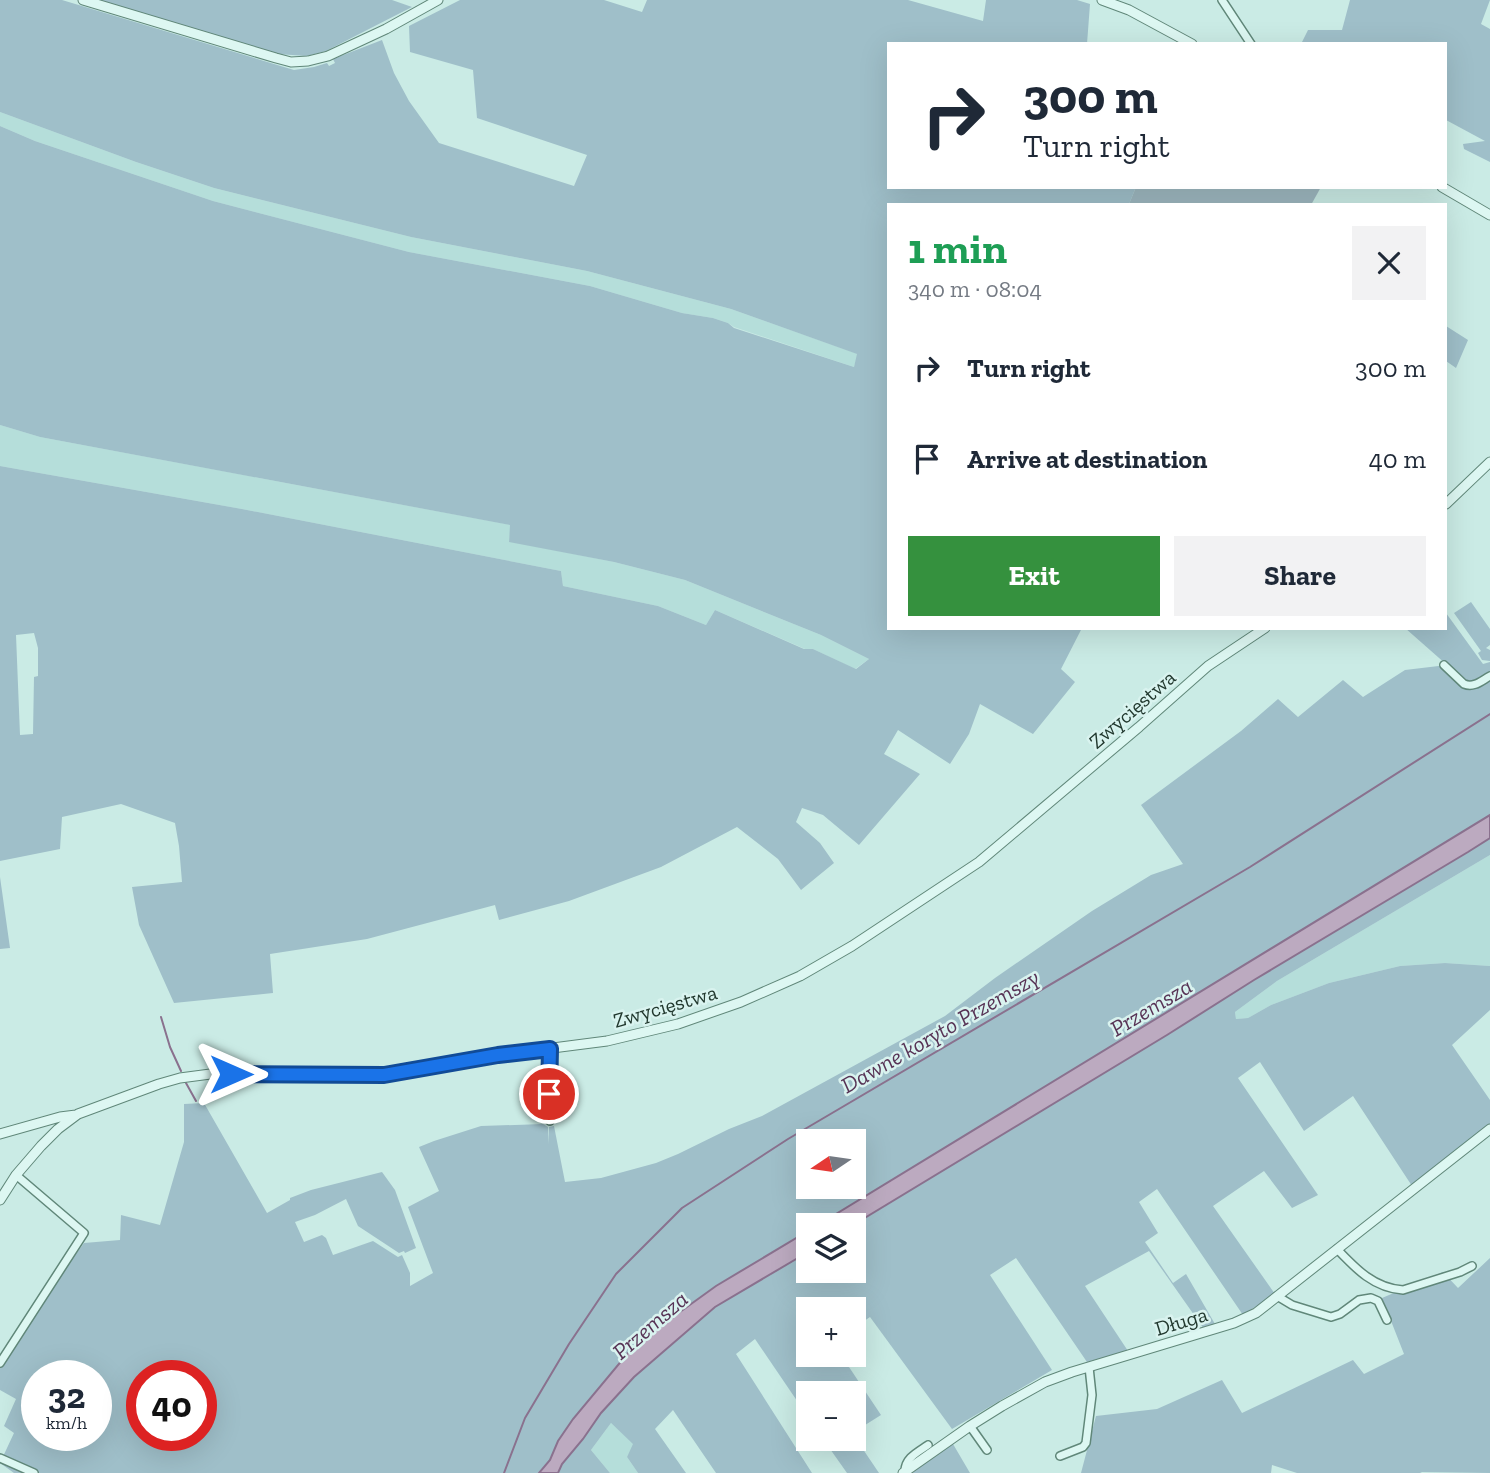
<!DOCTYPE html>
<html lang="en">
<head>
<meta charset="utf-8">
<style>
	body { margin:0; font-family:"Zilla Slab",serif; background:#f2f2f3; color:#1f2937; height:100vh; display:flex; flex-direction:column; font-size:26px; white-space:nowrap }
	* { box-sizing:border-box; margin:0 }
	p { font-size:23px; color:#747a83 }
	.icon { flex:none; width:38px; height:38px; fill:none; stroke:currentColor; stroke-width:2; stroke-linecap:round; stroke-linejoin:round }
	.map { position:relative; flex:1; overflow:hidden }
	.panel { position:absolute; left:887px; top:203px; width:560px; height:427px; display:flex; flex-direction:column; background:#fff; border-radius:0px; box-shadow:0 7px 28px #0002 }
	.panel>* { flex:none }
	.banner { position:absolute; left:887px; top:42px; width:560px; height:147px; border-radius:0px; box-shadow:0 7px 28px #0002; background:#fff; color:#1f2937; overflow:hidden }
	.needle { width:46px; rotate:257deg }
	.fabs { position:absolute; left:796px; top:1129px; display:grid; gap:14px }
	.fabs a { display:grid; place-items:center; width:70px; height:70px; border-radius:0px; background:#fff; box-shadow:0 7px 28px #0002; font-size:35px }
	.speed { position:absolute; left:21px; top:1360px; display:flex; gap:14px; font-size:35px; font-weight:700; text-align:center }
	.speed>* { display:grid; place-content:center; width:91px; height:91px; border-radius:50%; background:#fff; box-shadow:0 7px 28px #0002; line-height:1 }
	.speed small { font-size:18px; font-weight:400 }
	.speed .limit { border:10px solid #d22; background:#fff; color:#111 }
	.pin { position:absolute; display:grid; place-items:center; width:60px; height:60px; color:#fff; margin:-30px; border:4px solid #fff; border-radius:50%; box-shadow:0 2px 7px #0007 }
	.me { position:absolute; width:77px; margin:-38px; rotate:90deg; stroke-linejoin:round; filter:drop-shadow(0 0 5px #0008) }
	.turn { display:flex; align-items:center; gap:24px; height:147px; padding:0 21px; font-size:32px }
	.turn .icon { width:91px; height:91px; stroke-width:2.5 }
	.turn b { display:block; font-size:49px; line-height:60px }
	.round { display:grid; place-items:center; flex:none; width:74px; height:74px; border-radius:0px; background:#f2f2f3 }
	.summary { display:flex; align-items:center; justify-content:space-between; height:119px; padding:0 21px }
	h1 { font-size:42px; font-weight:800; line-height:52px; color:#1e9e55 }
	.button { display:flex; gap:14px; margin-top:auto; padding:14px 21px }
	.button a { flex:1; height:80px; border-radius:0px; background:#35913e; color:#fff; font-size:28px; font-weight:800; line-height:80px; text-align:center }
	.button a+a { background:#f2f2f3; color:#1f2937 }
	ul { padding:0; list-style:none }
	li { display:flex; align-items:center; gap:21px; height:91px; padding:0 21px }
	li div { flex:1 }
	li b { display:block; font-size:26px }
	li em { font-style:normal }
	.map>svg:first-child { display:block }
	.farmland { fill:#b5deda }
	.green { fill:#9fbfc9; fill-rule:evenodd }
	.cemetery { fill:#9db7bf }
	.water { fill:#bcaac0; stroke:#8a718e; stroke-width:2 }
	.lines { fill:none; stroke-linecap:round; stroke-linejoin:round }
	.stream { stroke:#8a718e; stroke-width:2 }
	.minor-casing { stroke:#608779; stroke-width:10 }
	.tertiary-casing { stroke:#608779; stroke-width:11 }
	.minor { stroke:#ddf7f2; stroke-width:7 }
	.tertiary { stroke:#ddf7f2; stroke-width:9 }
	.route-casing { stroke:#114b97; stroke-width:18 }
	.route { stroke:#1a73e8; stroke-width:12 }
	.labels { text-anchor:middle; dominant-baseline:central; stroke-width:5; stroke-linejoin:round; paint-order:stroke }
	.street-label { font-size:21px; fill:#22392f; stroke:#d9f3ef }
	.water-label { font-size:23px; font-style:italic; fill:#573355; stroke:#d9f3ef }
</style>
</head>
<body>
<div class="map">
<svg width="1490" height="1473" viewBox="0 0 1490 1473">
	<rect width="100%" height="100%" fill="#caebe5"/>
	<path class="farmland" d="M0,112l136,50 78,26 197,49 176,34 144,38 127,45 -4,13 -120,-40 -6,-4 -15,-5 -31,-5 -92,-27 -181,-34 -196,-51 -178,-60 -35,-15z
		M0,425l40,12 471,88 -2,16 105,21 71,18 136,55 48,24 -14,10 -42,-20h-8l-90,-39 -9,15 -48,-19 -95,-20 -2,-15 -319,-62 -242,-43z
		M1490,855v111l-45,-3 -45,3 -71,17 -58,22 -23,13 -12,1 -1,-7 42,-31z
		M611,1423l23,21 -7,13 11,16h-28l-19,-23z"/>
	<path class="green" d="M0,0h62l232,70 20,-3 13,-4 2,3 6,-3 -2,-4 49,-19 12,33 15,28 30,42 135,43 13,-31 -110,-37 -4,-48 -63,-18 -1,-26 51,-26h144l38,12 5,-12h261l75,21 3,-21h91l13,4 -3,40h-198v143h247l-7,17 1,1h-241v423h193l-21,41 14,13 -42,52 -53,-30 -11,30 -19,30 -52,-34 -14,24 36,20 -61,71 -36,-30 -21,-7 -6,14 24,21 14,20 -33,27 -23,-31 -41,-32 -76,40 -92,34 -70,19 -4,-15 -128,34 -97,15 3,39 -99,10 -35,-78 -7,-38 50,-5 -3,-36 -4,-23 -54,-19 -59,13 -2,32 -60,12v-395l242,43 319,62 2,15 95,20 48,19 9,-15 89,39h9l43,20 13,-10 -48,-24 -136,-55 -71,-18 -105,-20 1,-17 -470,-88 -40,-12v-299l35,15 178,60 196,51 181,34 92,27 31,5 15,5 6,5 120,39 3,-13 -126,-45 -144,-38 -176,-34 -197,-49 -78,-26 -136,-50zM34,633l4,15v28l-4,1 -1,57 -13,1 -4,-100z
		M100,0h292l20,7 -86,44 -19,5 -30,-2z
		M1350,0h140l-9,24 9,5v133l-26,-13 -1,-5 22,-3 -39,-21v-76h-145l7,-14h34z
		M1446,326l22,14 -12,28 -10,-7z
		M1471,602l19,27v16l-4,3 4,2v11l-8,-1 -4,-7 3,-2 -27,-38z
		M1446,613l37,51 7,-2v153l-668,408 -4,2h-10v6l-92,55 -61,44 -27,23 -55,66 -15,22 -8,19 -11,13h-525l-14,-10 14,-30 -10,-7 12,-27 -16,-9v-33l84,-114 36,-3 1,-25 39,10 24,-83v-38l20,-1 63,110 23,-13v-2l21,-8 71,-18 13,18 21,58 -11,5 -1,-2 -5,2 -41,-27 -12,-27 -31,16 -20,7 9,20 18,-7 4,3 7,17 40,-14 25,16 4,-2 8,18v13l23,-13 -25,-66 31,-16 -20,-44 15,-6 47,-15 62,-2 5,3 1,17v-17l5,-1 11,56 36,-4 55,-15 22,-9 51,-25 33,-13 183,-100 50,-38 97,-67 59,-36 32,-11 -42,-59 100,-74 37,-32 20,18 45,-37 20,17 42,-27 42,-5 -42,-37h41zM808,1141h46v45h-46zM37,1376h59v59h-59zM142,1376h59v59h-59z
		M1490,838v17l-213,126 -42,31 1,7 12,-1 23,-13 58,-22 71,-17 45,-3 45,3v44l-38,35 38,55v24l-78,62 -59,-90 -49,35 -44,-69 -22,16 80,117 -26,13 -28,-37 -51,35 62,88 -32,21 -86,-126 -18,13 19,31 -13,9 28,41 13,-9 29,50 -11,5 -55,-78 -64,35 43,65 -41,11 -71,-104 -26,17 62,95 -100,59 -82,-112 -16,11v-19h-46v45l33,1 40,60 -27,17v-39h-46v24l-53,-78 -19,15 76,119h-96l-43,-63 -18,19 31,44h-48l-11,-16 6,-13 -22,-21 -20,27 19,23h-52l4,-9 21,-25 18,-26 33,-36 81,-70 93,-55v18h46v-45h-1l314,-190 87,-55z
		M0,877l10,71 -10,1z
		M1490,1258v215l-68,-1 -2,1h-123l-25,-8 -1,8h-190l15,-57 61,-7 65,-29 20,33 111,-53 11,14 40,-20 -22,-56 61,-26 15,16z
		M854,1436l25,37h-32l-24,-34 31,-1z
		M953,1444l17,29h-60z"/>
	<path class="cemetery" d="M1136,187h185l-10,18h-181l-1,-1z"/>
	<path class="water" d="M1490,815v23l-22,14 -214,128 -87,55 -314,190h-35z
		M808,1231v21l-93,55 -81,70 -33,36 -18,26 -21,25 -4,9h-19l11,-13 8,-19 15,-22 55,-66 27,-23 61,-44z"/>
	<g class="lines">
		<path class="stream" d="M161,1017l9,30 11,24
			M186,1083l10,18
			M504,1473l21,-55 44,-74 47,-70 66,-66 106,-69 462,-272 240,-153"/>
		<g class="minor-casing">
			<path id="minor" d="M1222,0l29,44
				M1444,665l20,19c10,4 17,-3 26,-8
				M550,1049l-2,29 2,43
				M1337,1249c19,20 37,39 66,41l57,-18 12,-6
				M1277,1296l15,9 39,12 9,-3 19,-14 12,-2 7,3 9,19
				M0,1363l84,-130 -68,-58
				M970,1426l17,24
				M1060,1456l23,-9 3,-4 6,-48 -3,-28
				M0,1458l34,15
				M905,1471c0,-13 13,-19 23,-26"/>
		</g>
		<g class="tertiary-casing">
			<path id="tertiary" d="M83,0l193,58 15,4 17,-1 20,-5 58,-27 52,-29
				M1102,0l27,10 63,34
				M1442,187l48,28
				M1446,504l44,-42
				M0,1134l60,-17 16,-2
				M0,1200l16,-25 25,-29 17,-17 20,-15 81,-30 21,-6 38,-5 166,2 114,-20 109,-14 71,-17 63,-22 59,-26 52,-30 127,-84 160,-135 69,-61 57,-38
				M903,1473l67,-47 32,-20 43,-24 27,-10 162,-49 22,-10 234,-184"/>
		</g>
		<use href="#minor" class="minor"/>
		<use href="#tertiary" class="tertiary"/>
	</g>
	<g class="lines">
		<g class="route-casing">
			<path id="route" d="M231,1074l153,1 114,-20 52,-6 -1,45"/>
		</g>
		<use href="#route" class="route"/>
	</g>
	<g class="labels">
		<g class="street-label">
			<text transform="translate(1132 709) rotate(-41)">Zwycięstwa</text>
			<text transform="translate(665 1006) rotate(-16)">Zwycięstwa</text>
			<text transform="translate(1181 1321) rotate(-17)">Długa</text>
		</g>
		<g class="water-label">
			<text transform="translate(1151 1007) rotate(-31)">Przemsza</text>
			<text transform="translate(940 1031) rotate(-30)">Dawne koryto Przemszy</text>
			<text transform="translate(650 1325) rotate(-41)">Przemsza</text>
		</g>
	</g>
</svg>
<div class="fabs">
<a><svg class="needle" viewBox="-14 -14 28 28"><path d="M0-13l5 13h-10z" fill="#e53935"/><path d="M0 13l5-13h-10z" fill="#747a83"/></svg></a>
<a><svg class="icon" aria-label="layers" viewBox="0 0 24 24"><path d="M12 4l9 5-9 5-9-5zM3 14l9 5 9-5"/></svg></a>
<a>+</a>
<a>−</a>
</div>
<div class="speed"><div>32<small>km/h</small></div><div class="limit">40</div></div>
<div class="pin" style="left:549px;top:1094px;background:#d93025"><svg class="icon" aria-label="arrive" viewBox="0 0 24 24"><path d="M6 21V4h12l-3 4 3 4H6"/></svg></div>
<svg class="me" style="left:231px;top:1074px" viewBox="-20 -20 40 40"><path d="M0-17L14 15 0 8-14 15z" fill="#1a73e8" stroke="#fff" stroke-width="4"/></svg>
<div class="banner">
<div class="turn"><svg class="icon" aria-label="right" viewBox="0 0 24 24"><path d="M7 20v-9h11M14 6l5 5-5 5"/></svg><div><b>300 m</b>Turn right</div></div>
</div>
<section class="panel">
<div class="summary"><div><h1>1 min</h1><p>340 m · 08:04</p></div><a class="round"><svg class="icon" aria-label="close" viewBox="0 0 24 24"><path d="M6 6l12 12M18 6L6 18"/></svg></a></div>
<ul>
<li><svg class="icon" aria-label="right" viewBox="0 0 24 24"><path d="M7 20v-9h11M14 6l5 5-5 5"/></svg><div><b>Turn right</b></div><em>300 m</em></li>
<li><svg class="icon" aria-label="arrive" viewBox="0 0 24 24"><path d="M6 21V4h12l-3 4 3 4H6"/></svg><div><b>Arrive at destination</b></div><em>40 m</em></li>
</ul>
<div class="button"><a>Exit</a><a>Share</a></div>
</section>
</div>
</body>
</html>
